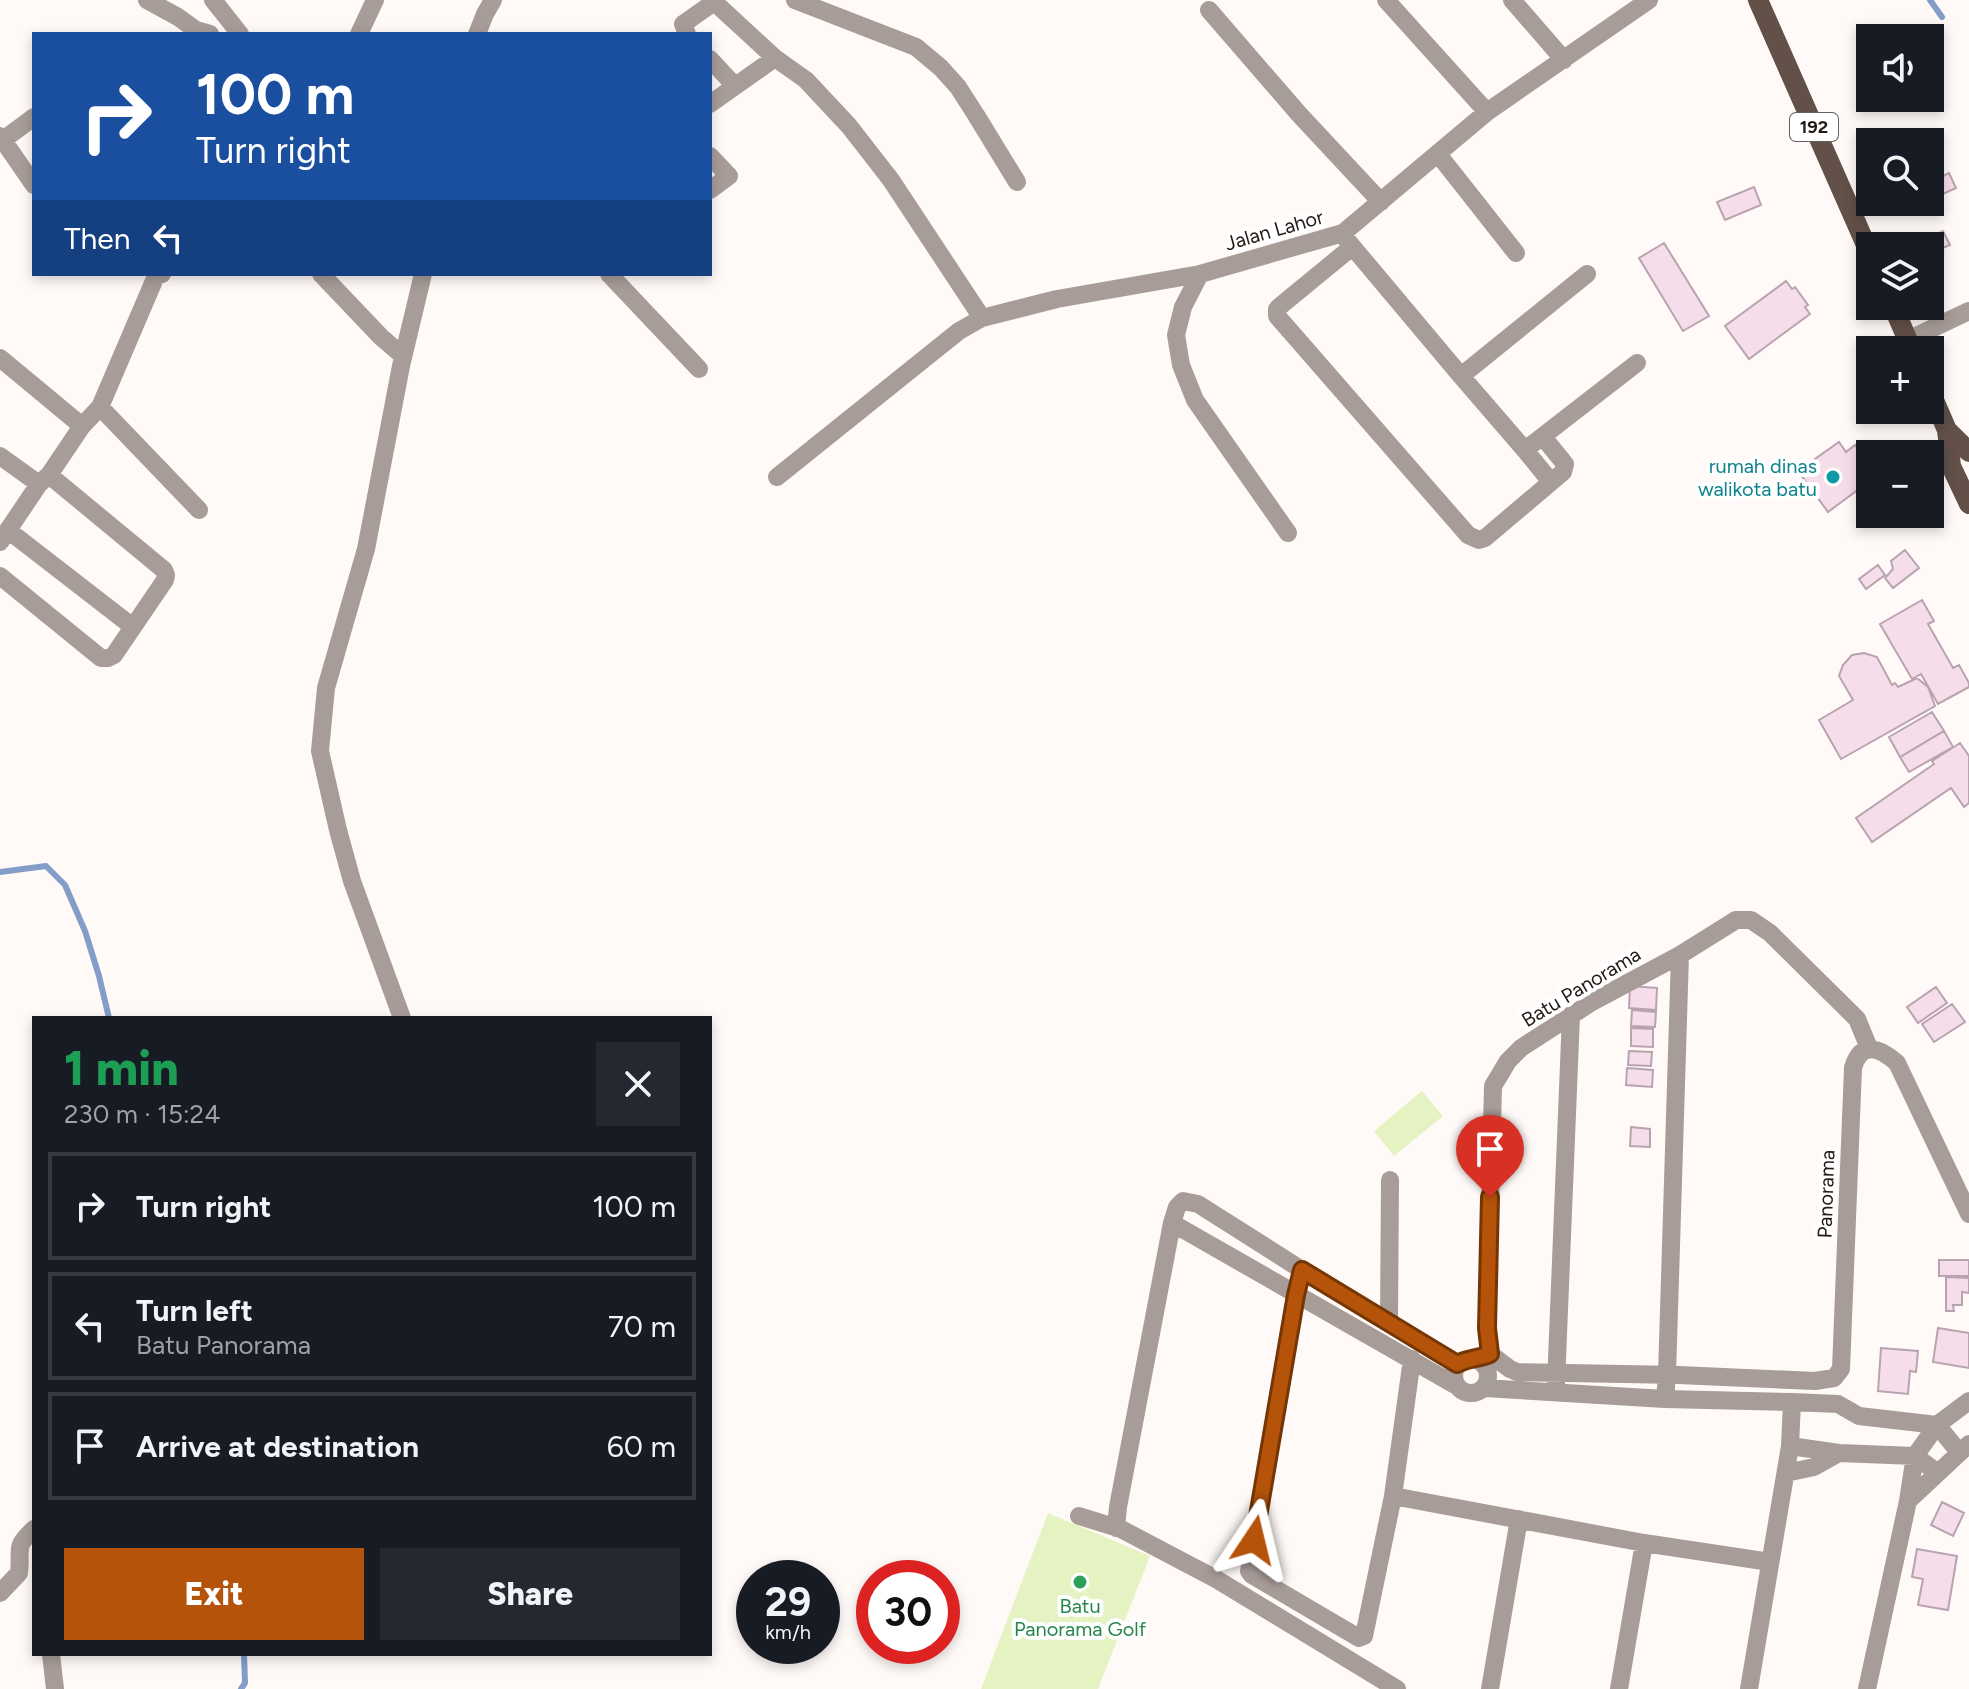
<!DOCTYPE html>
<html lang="en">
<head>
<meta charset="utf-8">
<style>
	body { margin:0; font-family:Figtree,sans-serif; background:#242831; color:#f1f3f6; height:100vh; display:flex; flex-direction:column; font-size:30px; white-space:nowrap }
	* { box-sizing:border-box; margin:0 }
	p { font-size:26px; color:#9ea1a6 }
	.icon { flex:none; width:44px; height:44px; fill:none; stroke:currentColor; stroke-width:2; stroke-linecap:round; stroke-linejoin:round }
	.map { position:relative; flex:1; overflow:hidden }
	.details { position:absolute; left:32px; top:1016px; width:680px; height:640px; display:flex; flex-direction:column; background:#171b24; border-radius:0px; box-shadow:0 4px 12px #0003 }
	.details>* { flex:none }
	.banner { position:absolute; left:32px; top:32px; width:680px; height:244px; border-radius:0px; box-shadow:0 4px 12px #0003; background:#1a4fa0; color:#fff; overflow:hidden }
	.controls { position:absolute; left:1856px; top:24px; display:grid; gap:16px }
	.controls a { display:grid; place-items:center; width:88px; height:88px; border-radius:0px; background:#171b24; box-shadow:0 4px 12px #0003; font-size:40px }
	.speed { position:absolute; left:736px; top:1560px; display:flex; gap:16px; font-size:40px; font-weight:700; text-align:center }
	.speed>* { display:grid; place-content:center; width:104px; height:104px; border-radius:50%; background:#171b24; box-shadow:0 4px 12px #0003; line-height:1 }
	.speed small { font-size:20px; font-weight:400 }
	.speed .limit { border:12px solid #d22; background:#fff; color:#111 }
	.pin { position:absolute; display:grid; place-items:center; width:68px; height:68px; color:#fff; margin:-82px -34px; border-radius:50% 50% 50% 0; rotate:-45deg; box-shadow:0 0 8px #0007 }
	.pin .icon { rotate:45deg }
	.me { position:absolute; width:88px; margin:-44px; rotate:10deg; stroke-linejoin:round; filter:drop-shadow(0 0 6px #0008) }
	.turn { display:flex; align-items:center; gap:28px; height:168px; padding:0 32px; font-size:36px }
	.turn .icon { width:104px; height:104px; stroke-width:2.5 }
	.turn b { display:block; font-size:56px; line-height:68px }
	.then { display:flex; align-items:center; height:76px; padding:0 32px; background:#0003; gap:16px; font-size:30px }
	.round { display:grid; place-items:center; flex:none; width:84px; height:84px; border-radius:0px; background:#242831 }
	.summary { display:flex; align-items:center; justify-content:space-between; height:136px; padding:0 32px }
	h1 { font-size:48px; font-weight:800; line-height:60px; color:#1e9e55 }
	.cta { display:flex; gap:16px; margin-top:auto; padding:16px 32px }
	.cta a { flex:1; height:92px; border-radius:0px; background:#b45309; color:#fff; font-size:32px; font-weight:800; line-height:92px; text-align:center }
	.cta a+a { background:#242831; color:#f1f3f6 }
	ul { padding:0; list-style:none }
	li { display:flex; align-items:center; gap:24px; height:108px; margin:0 16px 12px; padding:0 16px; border:4px solid #363941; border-radius:0px }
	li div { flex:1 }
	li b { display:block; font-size:30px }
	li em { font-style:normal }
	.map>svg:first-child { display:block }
	.green { fill:#e5f2c1 }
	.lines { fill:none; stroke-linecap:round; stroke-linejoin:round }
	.stream { stroke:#829dc8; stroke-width:6 }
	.building { fill:#f5ddea; stroke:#b9a3b0; stroke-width:2 }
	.minor { stroke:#a79c98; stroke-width:18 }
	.primary { stroke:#625049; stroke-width:20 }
	.route-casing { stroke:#753606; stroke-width:20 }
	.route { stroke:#b45309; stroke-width:14 }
	.culture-dot { fill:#0f9aa8; stroke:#fff; stroke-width:3 }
	.leisure-dot { fill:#2e9e5b; stroke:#fff; stroke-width:3 }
	.labels { text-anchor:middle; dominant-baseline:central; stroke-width:8; stroke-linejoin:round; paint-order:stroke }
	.shield { fill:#fff; stroke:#655f5c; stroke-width:2 }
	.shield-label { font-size:18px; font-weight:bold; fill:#231a16 }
	.street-label { font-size:20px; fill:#231a16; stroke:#fff }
	.culture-label { font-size:20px; fill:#0d838f; stroke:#fff; text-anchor:end }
	.leisure-label { font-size:20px; fill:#27864d; stroke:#fff }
</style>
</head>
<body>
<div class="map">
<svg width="1969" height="1689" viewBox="0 0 1969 1689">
	<rect width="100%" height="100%" fill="#fffaf7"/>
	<path class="green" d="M1422,1091l21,25 -49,40 -20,-25z
		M1048,1513l102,43 -52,133h-117z"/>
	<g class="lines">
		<path class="stream" d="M1930,0l12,17
			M0,872l46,-6 19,19 20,46 14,45 10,42
			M241,1689l4,-6 -1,-29"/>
	</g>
	<path class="building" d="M1949,173l7,15 -26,12v-18z
		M1754,187l7,18 -36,15 -8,-18z
		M1943,231l7,14 -20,8v-7h-17z
		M1664,243l45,73 -26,15 -44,-73z
		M1786,281l6,8 3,-2 13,18 -3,2 5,7 -61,45 -24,-33z
		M1839,442l7,10 9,-7 13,19 -9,7 8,12 -39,29 -30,-41z
		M1905,550l14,18 -26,20 -8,-10 8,-9 -2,-8z
		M1878,565l7,10 -19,14 -7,-10z
		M1922,600l12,21 -6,3 25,44 6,-3 10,18v4l-31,17 -17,-30 -9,5 -32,-55z
		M1864,653l13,4 15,28 3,-2 3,4 19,-9 11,9 7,19 -94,53 -22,-39 34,-20 -14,-24 4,-11 9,-10z
		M1932,712l12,19 -44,26 -11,-20z
		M1944,731l9,16 -44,25 -9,-15z
		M1960,743l9,13v47l-5,4 -13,-19 -79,54 -16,-24 78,-54 -2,-3z
		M1630,986l27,2 -1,22 -27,-2z
		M1936,987l11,16 -29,20 -11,-16z
		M1952,1004l13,18 -31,20 -12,-18z
		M1632,1010l24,2 -1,15 -24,-1z
		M1631,1028l22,1v18l-22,-1z
		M1629,1051l23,1 -1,14 -23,-1z
		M1627,1068l26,2 -1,17 -26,-2z
		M1631,1127l19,2v18l-20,-1z
		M1939,1260h30v16h-30z
		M1946,1277l23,1v15l-7,-1v13h-9l1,6h-8z
		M1938,1328l31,5v35l-36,-6z
		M1881,1348l37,3 -2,21 -6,-1 -2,23 -30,-3z
		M1942,1502l22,11 -11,23 -22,-11z
		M1917,1549l40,7 -9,54 -30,-5 5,-26 -11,-2z"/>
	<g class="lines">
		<path class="minor" d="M147,0l31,17 18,13 14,4
			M213,0l27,34
			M712,0l63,58 31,22 43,46 42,54 91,138
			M795,0l121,47 25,21 17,19 18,28 41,67
			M1386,0l101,112
			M1512,0l52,60
			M1209,10l89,103 83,89
			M359,34l16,-34
			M477,34l8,-20 8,-14
			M687,34l-4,-10 30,-21
			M710,59l25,27
			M710,104l65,-46
			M0,136l34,49
			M3,140l31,-23
			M1438,154l78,99
			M710,156l19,20 -19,14
			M1346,239l115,137 64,74 112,-87
			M1352,247l-73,60 -2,2v7l191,219 11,5 6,-2 78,-66 2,-8 -22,-27
			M321,274l60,63 22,19
			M609,274l90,95
			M1200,274l-17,33 -7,28 5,30 14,35 93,133
			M1908,340l61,-29
			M0,358l82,68
			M1461,376l126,-102
			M100,407l99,103
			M1525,450l26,32
			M0,456l39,28
			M777,477l182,-146 23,-13 75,-19 143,-25 143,-41 144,-121 162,-112
			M9,531l124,96
			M0,542l39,-58 10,-9 33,-49 18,-19 56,-131 6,-2
			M0,576l101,82h7l6,-3 51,-75 1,-5 -2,-5 -115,-95
			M1680,955l-88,47 -71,46 -13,13 -15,25 -6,242 3,26 20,15 7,3 162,3 136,6 19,-3 7,-9 12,-301c8,-28 27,-20 44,-5l72,151
			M402,1018l-50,-137 -14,-51 -18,-79 6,-63 40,-139 35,-183 22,-92
			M1172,1223l283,162
			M1302,1270l-6,25 -47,276 3,4 107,63 5,-2 29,-140 19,-137
			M1389,1322l1,-142
			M1454 1376a17 17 0 1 1 34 0a17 17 0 1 1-34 0Z
			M1556,1384l15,-369
			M1484,1388l181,11 127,3 -2,44 -41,243
			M1665,1399l2,-24 13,-420 56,-35h15l19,13 87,86 12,29
			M1792,1402l46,2 21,12 78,9 22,27
			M1790,1446l49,7 76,3 23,17
			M1786,1473l28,-6 25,-14
			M1393,1496l251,47 126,19
			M1908,1501l61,-57
			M1079,1516l42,13 95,50 181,110
			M1116,1528l2,-21 54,-284 5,-16 6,-6 15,3 104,66 155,94
			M0,1593l19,-20c3,-24 -6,-25 15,-44
			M51,1654l4,35
			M1490,1689l29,-170
			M1619,1689l25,-146
			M1867,1689l41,-188 7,-45 22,-31 32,-24"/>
		<path class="primary" d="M1758,0l112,254
			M1893,306l19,44
			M1930,391l17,39 4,36 18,38
			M1947,430l22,22"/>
	</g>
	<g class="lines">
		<g class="route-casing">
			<path id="route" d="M1254,1540l42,-245 6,-25 155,94c11,-6 21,-5 33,-10l-3,-26 3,-131"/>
		</g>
		<use href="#route" class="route"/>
	</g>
	<circle class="culture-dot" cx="1833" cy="477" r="8"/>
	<circle class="leisure-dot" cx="1080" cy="1582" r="8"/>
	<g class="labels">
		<rect class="shield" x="1790" y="113" width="48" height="28" rx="6"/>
		<g class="shield-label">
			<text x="1814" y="127">192</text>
		</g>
		<g class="street-label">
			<text transform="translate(1274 230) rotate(-16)">Jalan Lahor</text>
			<text transform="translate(1581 987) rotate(-31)">Batu Panorama</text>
			<text transform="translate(1826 1194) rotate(-88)">Panorama</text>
		</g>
		<g class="culture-label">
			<text x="1817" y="466">rumah dinas<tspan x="1817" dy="23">walikota batu</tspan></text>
		</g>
		<g class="leisure-label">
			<text x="1080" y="1606">Batu<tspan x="1080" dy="23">Panorama Golf</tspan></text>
		</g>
	</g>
</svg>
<div class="controls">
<a><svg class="icon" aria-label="sound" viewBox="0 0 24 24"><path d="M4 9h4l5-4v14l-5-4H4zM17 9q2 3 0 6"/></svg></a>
<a><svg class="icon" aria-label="search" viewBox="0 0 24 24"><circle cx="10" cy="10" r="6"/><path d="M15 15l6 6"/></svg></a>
<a><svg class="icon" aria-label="layers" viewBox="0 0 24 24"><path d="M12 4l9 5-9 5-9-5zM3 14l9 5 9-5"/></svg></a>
<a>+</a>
<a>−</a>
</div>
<div class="speed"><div>29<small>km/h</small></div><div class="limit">30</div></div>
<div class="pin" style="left:1490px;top:1197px;background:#d93025"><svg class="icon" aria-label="arrive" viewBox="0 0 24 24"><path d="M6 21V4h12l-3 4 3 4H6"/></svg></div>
<svg class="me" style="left:1254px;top:1540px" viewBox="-20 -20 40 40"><path d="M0-17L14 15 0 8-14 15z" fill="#b45309" stroke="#fff" stroke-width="4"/></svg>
<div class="banner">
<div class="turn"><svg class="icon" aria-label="right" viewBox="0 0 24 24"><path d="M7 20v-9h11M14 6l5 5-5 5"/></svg><div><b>100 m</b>Turn right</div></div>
<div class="then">Then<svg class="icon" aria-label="left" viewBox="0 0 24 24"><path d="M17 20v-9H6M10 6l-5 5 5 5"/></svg></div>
</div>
<section class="details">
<div class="summary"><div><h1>1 min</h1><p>230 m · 15:24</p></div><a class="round"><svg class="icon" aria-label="close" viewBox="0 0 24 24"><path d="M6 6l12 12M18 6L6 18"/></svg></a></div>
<ul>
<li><svg class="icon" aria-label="right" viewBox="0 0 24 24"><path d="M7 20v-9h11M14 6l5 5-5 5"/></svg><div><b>Turn right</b></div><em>100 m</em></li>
<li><svg class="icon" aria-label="left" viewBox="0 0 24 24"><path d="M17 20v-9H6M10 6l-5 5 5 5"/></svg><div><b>Turn left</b><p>Batu Panorama</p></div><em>70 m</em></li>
<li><svg class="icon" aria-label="arrive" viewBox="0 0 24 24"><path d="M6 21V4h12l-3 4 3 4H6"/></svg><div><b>Arrive at destination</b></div><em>60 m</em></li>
</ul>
<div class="cta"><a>Exit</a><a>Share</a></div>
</section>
</div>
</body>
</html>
